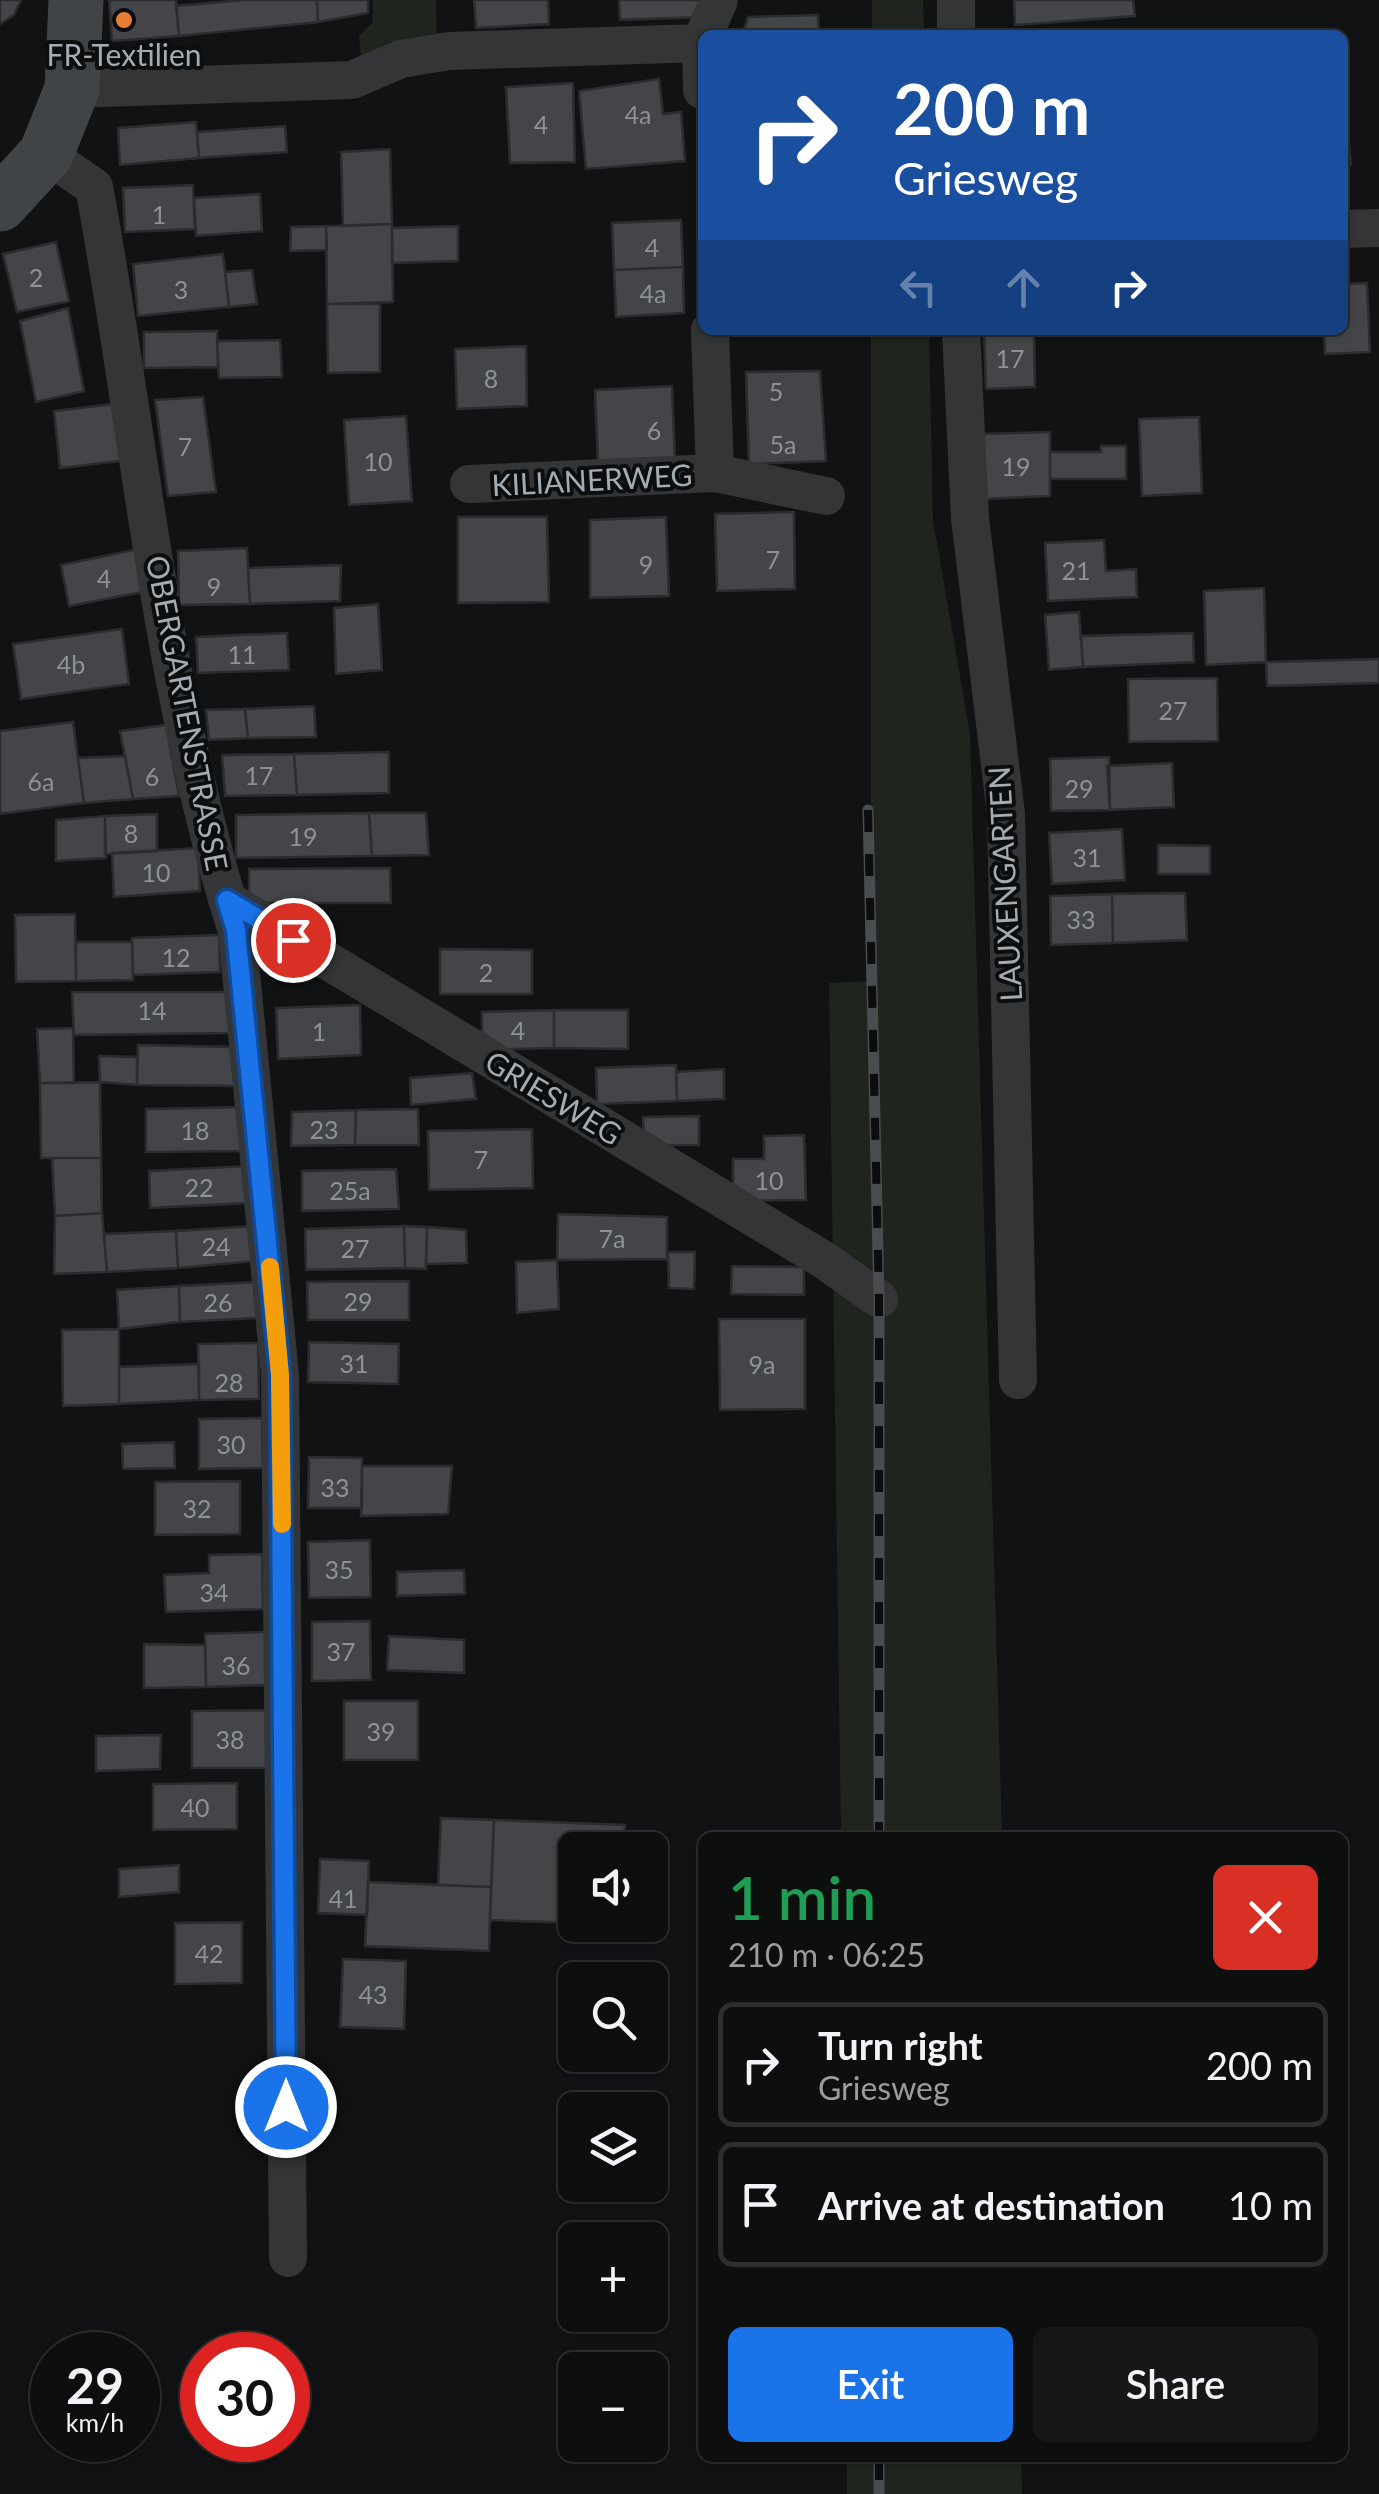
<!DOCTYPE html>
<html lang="en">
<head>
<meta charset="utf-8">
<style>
	body { margin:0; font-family:Lato,sans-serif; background:#161717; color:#f1f3f6; height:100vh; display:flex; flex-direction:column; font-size:38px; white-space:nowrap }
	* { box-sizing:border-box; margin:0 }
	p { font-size:32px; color:#9a9c9e }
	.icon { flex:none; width:55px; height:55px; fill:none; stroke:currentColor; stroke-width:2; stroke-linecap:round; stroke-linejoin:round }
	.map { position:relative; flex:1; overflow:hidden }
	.details { position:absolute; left:698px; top:1832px; width:650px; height:630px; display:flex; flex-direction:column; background:#0d0e0e; border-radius:15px; box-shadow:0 2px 8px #0004,0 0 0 2px #2d2e2e }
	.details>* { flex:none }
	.hud { position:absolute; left:698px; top:30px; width:650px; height:305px; border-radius:15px; box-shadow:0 2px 8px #0004,0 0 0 2px #2d2e2e; background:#1a4fa0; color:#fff; overflow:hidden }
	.fabs { position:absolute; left:558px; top:1832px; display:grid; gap:20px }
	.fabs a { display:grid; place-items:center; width:110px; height:110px; border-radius:15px; background:#0d0e0e; box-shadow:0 2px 8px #0004,0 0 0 2px #2d2e2e; font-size:50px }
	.speed { position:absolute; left:30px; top:2332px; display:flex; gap:20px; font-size:50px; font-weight:700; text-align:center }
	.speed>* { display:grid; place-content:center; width:130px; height:130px; border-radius:50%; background:#0d0e0e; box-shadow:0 2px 8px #0004,0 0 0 2px #2d2e2e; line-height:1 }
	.speed small { font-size:25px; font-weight:400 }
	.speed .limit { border:15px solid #d22; background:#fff; color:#111 }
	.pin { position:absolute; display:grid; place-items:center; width:85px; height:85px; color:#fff; margin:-42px; border:5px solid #fff; border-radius:50%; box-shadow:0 2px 10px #0007 }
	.me { position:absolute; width:110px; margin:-55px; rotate:0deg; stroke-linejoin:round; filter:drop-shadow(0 0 8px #0008) }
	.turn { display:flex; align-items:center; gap:35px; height:210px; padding:0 30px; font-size:45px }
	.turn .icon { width:130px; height:130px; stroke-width:2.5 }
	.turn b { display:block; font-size:70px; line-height:85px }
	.lanes { display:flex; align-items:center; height:95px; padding:0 30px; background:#0003; justify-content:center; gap:50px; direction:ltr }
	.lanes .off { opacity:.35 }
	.round { display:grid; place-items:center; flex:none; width:105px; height:105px; border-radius:15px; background:#161717 }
	.overview { display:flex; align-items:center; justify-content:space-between; height:170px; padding:0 30px }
	h1 { font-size:60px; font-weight:600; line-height:75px; color:#1e9e55 }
	.primary-button { display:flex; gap:20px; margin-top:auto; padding:20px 30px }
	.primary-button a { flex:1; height:115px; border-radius:15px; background:#1a73e8; color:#fff; font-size:40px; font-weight:600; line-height:115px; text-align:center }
	.primary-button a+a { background:#161717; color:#f1f3f6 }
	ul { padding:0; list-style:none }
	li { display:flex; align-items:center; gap:30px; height:125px; margin:0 20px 15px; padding:0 10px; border:5px solid #2d2e2e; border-radius:15px }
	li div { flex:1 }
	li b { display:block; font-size:38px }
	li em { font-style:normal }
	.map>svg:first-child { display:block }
	.green { fill:#1f251e }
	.building { fill:#434549; stroke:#2b2c2f; stroke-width:2.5 }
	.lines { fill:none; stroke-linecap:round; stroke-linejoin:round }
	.minor { stroke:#333537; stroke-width:38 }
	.secondary { stroke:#414447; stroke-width:55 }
	.rail-casing { stroke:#4a4d50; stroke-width:11 }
	.rail { stroke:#0c0d0e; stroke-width:8; stroke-dasharray:22; stroke-linecap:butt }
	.route-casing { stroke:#114b97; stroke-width:25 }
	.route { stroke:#1a73e8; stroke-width:18 }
	.slow { stroke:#f59e0b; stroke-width:18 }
	.poi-dot { fill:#e67d37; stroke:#0c0d0e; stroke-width:4 }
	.labels { text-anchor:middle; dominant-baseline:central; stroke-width:8; stroke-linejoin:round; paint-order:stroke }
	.number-label { font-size:25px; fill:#8c9298 }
	.poi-label { font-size:30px; fill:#a4acb3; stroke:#0c0d0e }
	.street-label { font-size:30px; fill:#a4acb3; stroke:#0c0d0e }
</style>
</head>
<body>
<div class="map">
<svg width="1379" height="2494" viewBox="0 0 1379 2494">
	<rect width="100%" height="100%" fill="#111213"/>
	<path class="green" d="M373,0h63l1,37 -28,2 -48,19 -2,-22 14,-14z
		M872,0h51l1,35h-52z
		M871,330h58l4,190 37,214 32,1103h-161l-12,-854 42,-2z
		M847,2458h174l1,36h-175z"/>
	<path class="building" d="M0,0h21l-7,15 -14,9z
		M109,0h67l3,36 -67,5z
		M244,0h73l1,22 -139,14 -3,-30z
		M317,0h51v13l-50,9z
		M474,0h74l1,24 -73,4z
		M619,0h82v17l-81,3z
		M1014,0h119l2,16 -120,9z
		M818,15l1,20h-77l6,-18z
		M1342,77l9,88 -9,1z
		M659,79l4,35 18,-2 4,49 -99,8 -7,-78z
		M573,83l2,79 -65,1 -4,-76z
		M196,122l3,36 -79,7 -2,-37z
		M285,126l2,26 -88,6 -2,-26z
		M390,149l2,75 -49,2 -2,-74z
		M193,185l2,44 -70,3 -2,-44z
		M260,194l2,37 -66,5 -2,-38z
		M681,220l2,47 -69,3 -2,-47z
		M392,224l1,78 -66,2 -1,-78z
		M326,226l1,24 -37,1 1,-24z
		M458,226v35l-66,2v-35z
		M56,242l13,59 -52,11 -14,-58z
		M223,254l6,53 -91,9 -5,-52z
		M683,267l1,46 -68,4 -2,-47z
		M252,270l5,34 -28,3 -4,-35z
		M1367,283l3,69 -45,2 -1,-24h18v-46z
		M327,304h53v68l-52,1z
		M68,308l16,83 -48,11 -16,-81z
		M735,330h74v5l-74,1z
		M984,330h50l1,57 -49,2z
		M217,331l1,36 -74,1v-36z
		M280,340l2,37 -63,1 -2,-37z
		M526,346l1,60 -70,3 -2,-60z
		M820,371l6,90 -77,3 -3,-92z
		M672,386l3,75 -77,4 -3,-75z
		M203,397l13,95 -48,4 -13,-96z
		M114,404l6,57 -60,7 -6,-57z
		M406,416l6,85 -63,4 -5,-85z
		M1199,417l3,76 -60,3 -3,-77z
		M1050,432v64l-68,3 -2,-65z
		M1101,446h25v33h-76v-27h51z
		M794,512l1,77 -78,2 -2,-77z
		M458,517h89l2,85 -91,1z
		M666,517l3,79 -79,2v-78z
		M1104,540l2,31 30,-2 1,28 -89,4 -3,-58z
		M247,548l3,56 -71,1 -1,-54z
		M139,549l9,42 -79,15 -8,-41z
		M341,565l-1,36 -90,3 -2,-36z
		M1264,588l2,74 -60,3 -2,-74z
		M378,604l4,66 -46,4 -2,-66z
		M1079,612l4,55 -34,3 -4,-55z
		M122,629l7,55 -108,15 -8,-55z
		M287,633l2,37 -91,3 -2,-36z
		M1193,633l1,29 -111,5 -2,-31z
		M1379,659v24l-112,3 -1,-24z
		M1217,678l1,63 -89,1 -1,-63z
		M314,706l2,31 -68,1 -3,-29z
		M245,709l3,29 -39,2 -3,-30z
		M73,722l11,81 -84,11v-83z
		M166,725l13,71 -46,3 -13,-68z
		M389,752v41l-92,2 -3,-41z
		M294,754l3,41 -72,1 -3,-41z
		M125,756l8,43 -49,4 -6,-45z
		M1109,757l1,53 -59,1 -1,-52z
		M1172,763l2,44 -64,3 -3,-44z
		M369,813l3,43 -136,2v-43z
		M369,813h57l3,42 -57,1z
		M157,814v37l-52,3v-38z
		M105,816l1,42 -50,3v-41z
		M1122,829l3,51 -73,4 -3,-51z
		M1158,845l52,1v28h-52z
		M198,848l2,43 -86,6 -2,-44z
		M390,868l1,35h-142v-34z
		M1185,893l2,47 -74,3 -1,-49z
		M1112,894l1,49 -62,2 -1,-49z
		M75,914l1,67 -60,1 -1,-67z
		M219,935l1,37 -87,3 -1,-37z
		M76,942h56l1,38 -57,1z
		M440,949l92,1v44h-92z
		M72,992h158l3,41 -159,2z
		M360,1005l1,50 -83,4 -2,-51z
		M554,1010v38l-72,2v-38z
		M554,1010h74v39l-74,-1z
		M73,1028l1,55h-34l-3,-54z
		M138,1045l97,2 1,39 -99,-1z
		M99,1056l38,1v28l-37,-3z
		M676,1065l1,36 -80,3 -1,-36z
		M724,1069v30l-47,2 -1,-29z
		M472,1073l4,26 -65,6 -1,-27z
		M100,1082l1,76h-60l-1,-75z
		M243,1107l1,44 -98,1v-43z
		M418,1109l1,36h-64l1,-35z
		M356,1110l-1,35 -64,1 1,-34z
		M699,1116v29h-55l-1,-28z
		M532,1129l1,59 -104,2 -1,-59z
		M804,1135l2,65 -73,1v-42h31v-23z
		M52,1158h49l1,55 -47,3z
		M248,1166l2,37 -100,5 -1,-37z
		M396,1169l3,40 -97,2v-40z
		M102,1213l5,59 -53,2 1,-58z
		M558,1214l109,3v42l-110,1z
		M254,1226l2,35 -78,7 -2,-37z
		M404,1226l1,42 -99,2 -1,-41z
		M404,1226l23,1 -1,42 -21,-1z
		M427,1227l39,3 1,33 -41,1z
		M176,1231l2,37 -71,4 -3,-38z
		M668,1252h27l-1,37 -25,-1z
		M557,1260l2,49 -42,4 -1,-51z
		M732,1266l72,1v28l-73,-1z
		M409,1281v39h-101l-1,-38z
		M256,1282l1,36 -77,4 -1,-36z
		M179,1286l1,36 -61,7 -2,-39z
		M719,1319h86v90l-85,1z
		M119,1329v75l-56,2 -1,-76z
		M309,1342l90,2 -1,40 -90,-2z
		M258,1343l1,56 -60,1 -1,-56z
		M199,1364v36l-80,4v-37z
		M262,1418l1,50 -64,1v-50z
		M174,1442l1,26 -52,1 -1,-25z
		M309,1457l53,1v50h-54z
		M362,1466h90l-4,48 -87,2z
		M240,1481v53l-85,1v-53z
		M370,1540l1,57 -62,1 -1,-56z
		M262,1554l1,55 -97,3 -2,-37 45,-2v-18z
		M464,1570l1,24 -68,2v-24z
		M370,1621l1,59 -59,1v-59z
		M266,1632l1,53 -61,2 -1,-53z
		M389,1636l75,4v33l-77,-3z
		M144,1644l61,1 1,42 -62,1z
		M344,1701h74v59h-74z
		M268,1710v58h-76v-57z
		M161,1735l-1,34 -64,2v-35z
		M237,1783v46l-84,1v-46z
		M441,1818l53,2 -3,67 -53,-2z
		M494,1820l131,5 -1,25h-49v73l-85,-3z
		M320,1859l49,2 -2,54 -49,-2z
		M179,1865v27l-60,5v-28z
		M368,1882l123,5 -2,64 -124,-5z
		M242,1922v61l-67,1v-61z
		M343,1959l63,2 -2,68 -64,-2z"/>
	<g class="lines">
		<path class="minor" d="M956,0v35
			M704,35l15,-35
			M701,43l1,47
			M72,89l280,-9 49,-21 48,-8 252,-8 1,-4
			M46,154l48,33c46,246 66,504 143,744l43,444 8,883
			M1342,229l37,-1
			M961,330l9,188 36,296 12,566
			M715,473l111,23
			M469,484l246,-11 -5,-143
			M227,900l597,360 55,39"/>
		<path class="secondary" d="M0,204l46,-50 26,-65 4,-89"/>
		<g class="rail-casing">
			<path id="rail" d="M868,810l11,489v539
				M879,2458v36"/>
		</g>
		<use href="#rail" class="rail"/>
	</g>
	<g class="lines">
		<g class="route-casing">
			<path id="route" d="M286,2107l-6,-732 -44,-445 -9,-30 66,40"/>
		</g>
		<use href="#route" class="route"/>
		<path class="slow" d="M270,1267l10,108 2,149"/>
	</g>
	<circle class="poi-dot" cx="124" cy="20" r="10"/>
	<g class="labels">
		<g class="number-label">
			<text x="638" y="114">4a</text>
			<text x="541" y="124">4</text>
			<text x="159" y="214">1</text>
			<text x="652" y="247">4</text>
			<text x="36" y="277">2</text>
			<text x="181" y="289">3</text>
			<text x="653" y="293">4a</text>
			<text x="1010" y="358">17</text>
			<text x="491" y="378">8</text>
			<text x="776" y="391">5</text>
			<text x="654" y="430">6</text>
			<text x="783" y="444">5a</text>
			<text x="185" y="446">7</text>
			<text x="378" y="461">10</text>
			<text x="1016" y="466">19</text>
			<text x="773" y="559">7</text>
			<text x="646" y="564">9</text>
			<text x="1076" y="570">21</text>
			<text x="104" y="578">4</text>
			<text x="214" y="586">9</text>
			<text x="242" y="654">11</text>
			<text x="71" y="664">4b</text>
			<text x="1173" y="710">27</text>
			<text x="259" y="775">17</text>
			<text x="152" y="776">6</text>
			<text x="41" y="781">6a</text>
			<text x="1079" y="788">29</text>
			<text x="131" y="833">8</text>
			<text x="303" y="836">19</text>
			<text x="1087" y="857">31</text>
			<text x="156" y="872">10</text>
			<text x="1081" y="919">33</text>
			<text x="176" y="957">12</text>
			<text x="486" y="972">2</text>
			<text x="152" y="1010">14</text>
			<text x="518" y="1030">4</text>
			<text x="319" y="1031">1</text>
			<text x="324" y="1129">23</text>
			<text x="195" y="1130">18</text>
			<text x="481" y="1159">7</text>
			<text x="769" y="1180">10</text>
			<text x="199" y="1187">22</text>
			<text x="350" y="1190">25a</text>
			<text x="612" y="1238">7a</text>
			<text x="216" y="1246">24</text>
			<text x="355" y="1248">27</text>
			<text x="358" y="1301">29</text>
			<text x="218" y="1302">26</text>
			<text x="354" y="1363">31</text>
			<text x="762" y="1364">9a</text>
			<text x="229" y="1382">28</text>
			<text x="231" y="1444">30</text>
			<text x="335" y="1487">33</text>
			<text x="197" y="1508">32</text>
			<text x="339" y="1569">35</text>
			<text x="214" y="1592">34</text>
			<text x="341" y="1651">37</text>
			<text x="236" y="1665">36</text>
			<text x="381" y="1731">39</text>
			<text x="230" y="1739">38</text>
			<text x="195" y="1807">40</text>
			<text x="343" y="1898">41</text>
			<text x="209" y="1953">42</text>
			<text x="373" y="1994">43</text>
		</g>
		<g class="poi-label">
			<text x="124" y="54">FR-Textilien</text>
		</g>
		<g class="street-label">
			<text transform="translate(592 479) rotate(-3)">KILIANERWEG</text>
			<text transform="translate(188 713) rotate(79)">OBERGARTENSTRASSE</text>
			<text transform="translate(1004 884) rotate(-93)">LAUXENGARTEN</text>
			<text transform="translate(554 1097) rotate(31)">GRIESWEG</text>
		</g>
	</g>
</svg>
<div class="fabs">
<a><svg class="icon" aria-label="sound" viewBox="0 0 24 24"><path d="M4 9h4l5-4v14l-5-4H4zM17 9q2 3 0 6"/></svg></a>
<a><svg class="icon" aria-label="search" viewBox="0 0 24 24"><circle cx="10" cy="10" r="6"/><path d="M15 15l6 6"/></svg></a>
<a><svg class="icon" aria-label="layers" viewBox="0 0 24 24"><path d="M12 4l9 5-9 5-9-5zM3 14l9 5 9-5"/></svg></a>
<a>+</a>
<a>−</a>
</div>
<div class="speed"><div>29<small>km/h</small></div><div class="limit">30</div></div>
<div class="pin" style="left:293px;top:940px;background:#d93025"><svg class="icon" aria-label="arrive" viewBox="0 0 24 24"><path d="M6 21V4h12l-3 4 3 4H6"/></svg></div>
<svg class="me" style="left:286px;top:2107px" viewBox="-20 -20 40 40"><circle r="17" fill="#1a73e8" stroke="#fff" stroke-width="3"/><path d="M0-11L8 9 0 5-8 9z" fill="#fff"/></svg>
<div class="hud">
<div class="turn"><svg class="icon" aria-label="right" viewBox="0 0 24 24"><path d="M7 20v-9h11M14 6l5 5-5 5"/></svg><div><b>200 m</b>Griesweg</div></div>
<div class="lanes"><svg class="icon off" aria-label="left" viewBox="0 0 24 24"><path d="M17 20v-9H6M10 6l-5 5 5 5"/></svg><svg class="icon off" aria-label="ahead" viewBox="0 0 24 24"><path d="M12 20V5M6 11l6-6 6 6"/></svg><svg class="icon" aria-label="right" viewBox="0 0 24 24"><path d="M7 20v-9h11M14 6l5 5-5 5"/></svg></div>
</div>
<section class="details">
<div class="overview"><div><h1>1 min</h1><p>210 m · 06:25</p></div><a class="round" style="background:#d93025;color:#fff"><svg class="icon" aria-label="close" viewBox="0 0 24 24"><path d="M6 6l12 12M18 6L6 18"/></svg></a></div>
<ul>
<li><svg class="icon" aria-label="right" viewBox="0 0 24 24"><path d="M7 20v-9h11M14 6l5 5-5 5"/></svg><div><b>Turn right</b><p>Griesweg</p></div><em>200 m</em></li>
<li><svg class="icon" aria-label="arrive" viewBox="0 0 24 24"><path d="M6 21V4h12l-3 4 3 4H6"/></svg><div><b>Arrive at destination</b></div><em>10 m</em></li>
</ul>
<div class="primary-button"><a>Exit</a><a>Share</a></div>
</section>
</div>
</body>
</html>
